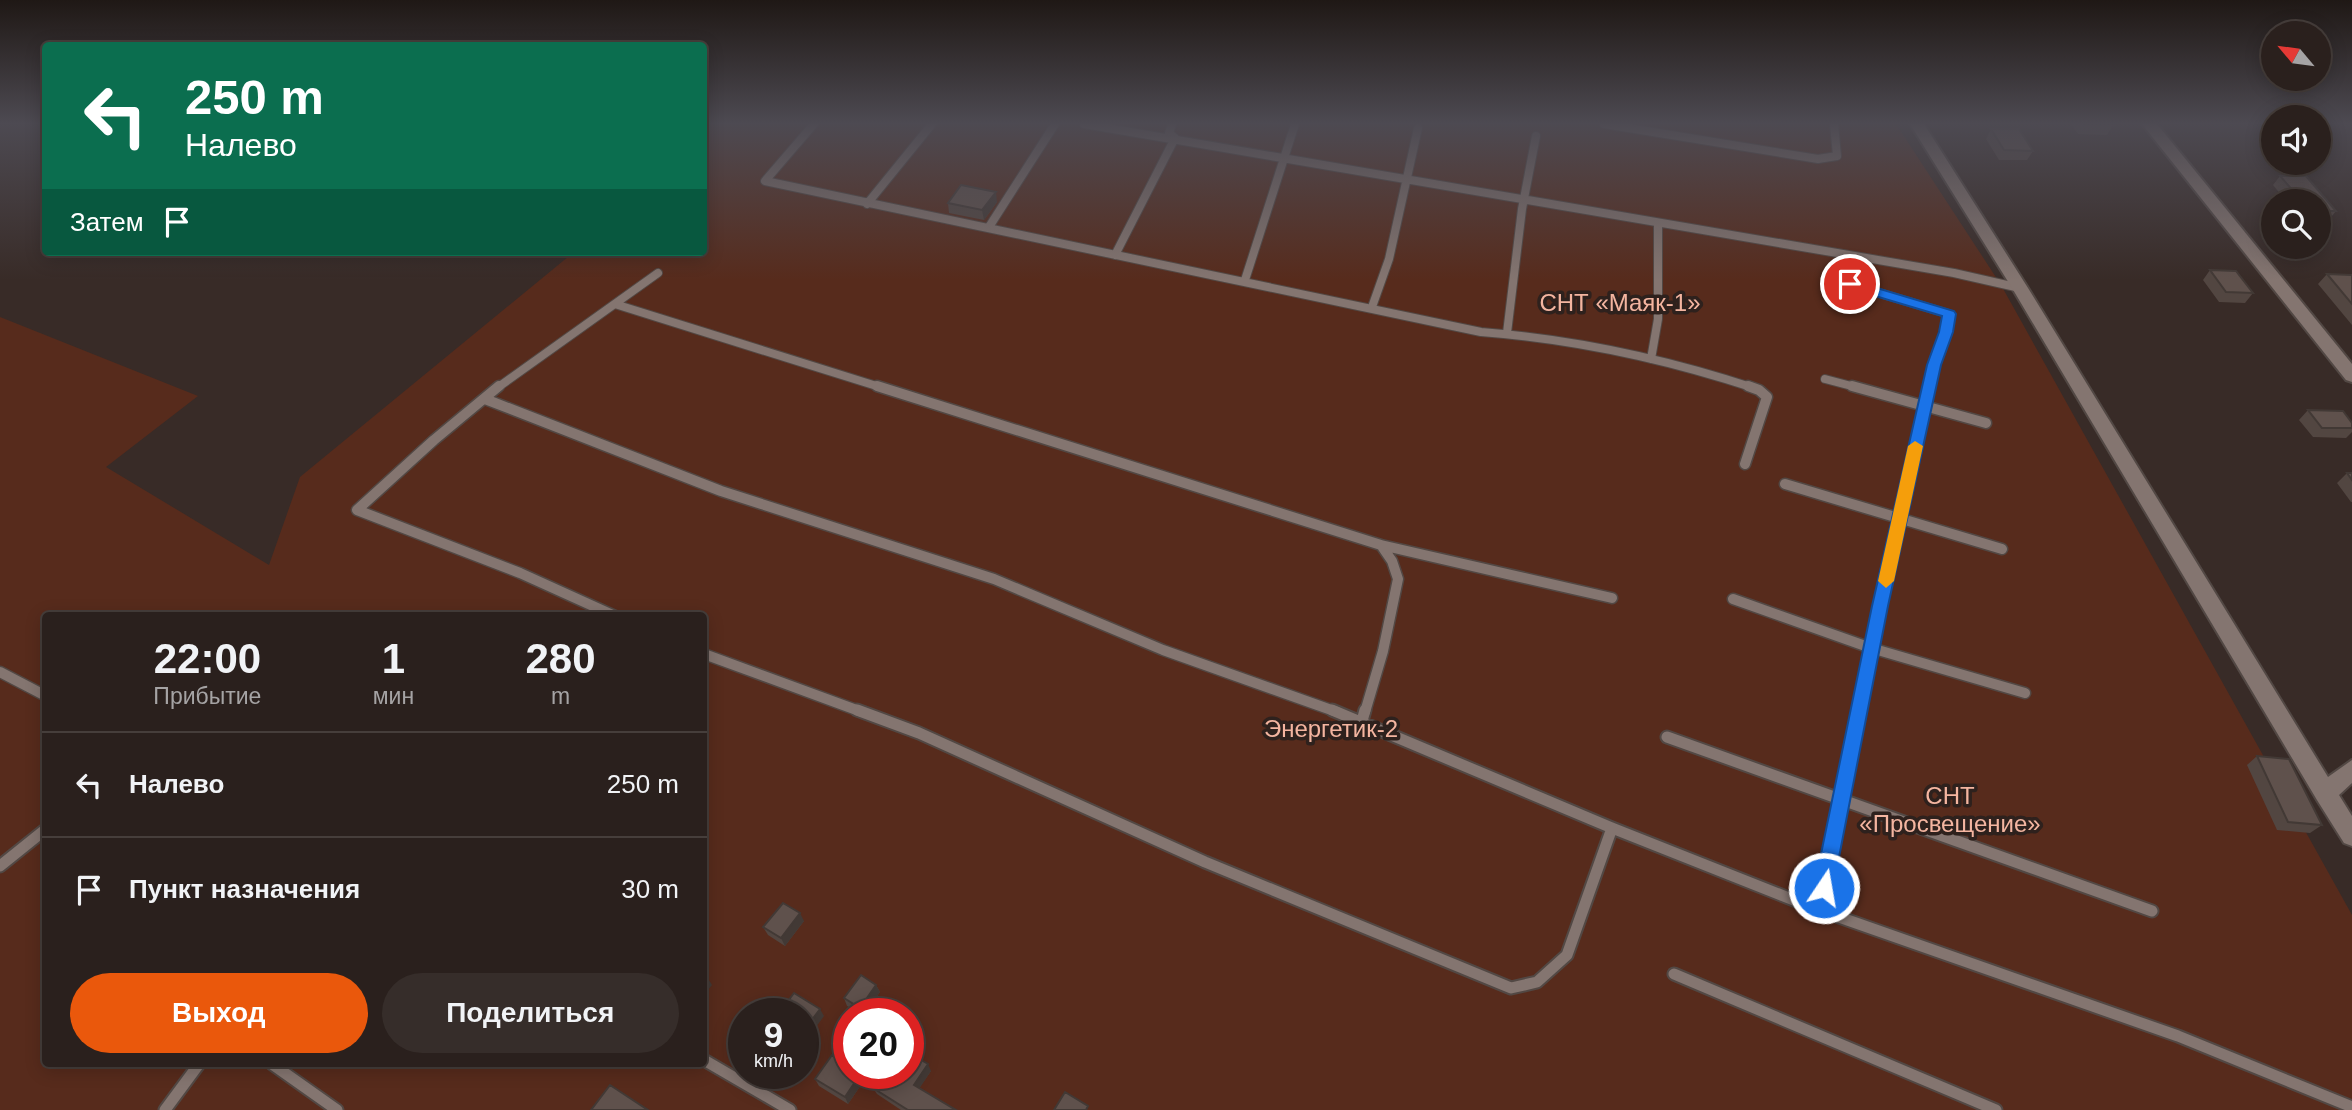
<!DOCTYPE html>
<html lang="ru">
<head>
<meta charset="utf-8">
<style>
	body { margin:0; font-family:Helvetica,sans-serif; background:#362d2a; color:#f1f3f6; height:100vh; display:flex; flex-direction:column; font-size:26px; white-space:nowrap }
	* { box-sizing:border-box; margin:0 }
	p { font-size:23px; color:#a5a3a4 }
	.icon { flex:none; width:38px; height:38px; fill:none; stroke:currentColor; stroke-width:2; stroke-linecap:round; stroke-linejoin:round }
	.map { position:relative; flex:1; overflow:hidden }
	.drawer { position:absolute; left:42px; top:612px; width:665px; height:455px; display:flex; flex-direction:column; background:#2a201d; border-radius:7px; box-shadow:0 4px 18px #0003,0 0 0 2px #463e3b }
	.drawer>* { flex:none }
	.guide { position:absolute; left:42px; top:42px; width:665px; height:214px; border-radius:7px; box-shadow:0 4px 18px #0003,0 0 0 2px #463e3b; background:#0b6e4f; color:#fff; overflow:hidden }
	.needle { width:46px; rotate:299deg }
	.fabs { position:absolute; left:2261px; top:21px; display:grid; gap:14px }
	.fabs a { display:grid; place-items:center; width:70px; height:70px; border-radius:50%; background:#2a201d; box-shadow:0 4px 18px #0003,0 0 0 2px #463e3b; font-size:35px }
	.speed { position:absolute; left:728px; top:998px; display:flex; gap:14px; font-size:35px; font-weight:700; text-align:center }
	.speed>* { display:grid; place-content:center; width:91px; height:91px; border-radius:50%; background:#2a201d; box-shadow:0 4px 18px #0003,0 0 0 2px #463e3b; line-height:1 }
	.speed small { font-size:18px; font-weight:400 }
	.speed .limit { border:10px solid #d22; background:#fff; color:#111 }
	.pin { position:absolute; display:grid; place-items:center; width:60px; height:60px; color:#fff; margin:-30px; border:4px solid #fff; border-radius:50%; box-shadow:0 2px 7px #0007 }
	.me { position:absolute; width:77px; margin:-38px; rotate:12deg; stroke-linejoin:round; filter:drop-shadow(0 0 5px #0008) }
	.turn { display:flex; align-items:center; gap:24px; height:147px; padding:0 28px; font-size:32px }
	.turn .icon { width:91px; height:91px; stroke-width:2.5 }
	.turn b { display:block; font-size:49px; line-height:60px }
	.then { display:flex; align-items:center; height:66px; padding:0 28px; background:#0003; gap:14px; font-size:26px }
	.eta { display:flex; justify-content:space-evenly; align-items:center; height:119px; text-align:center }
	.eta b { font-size:42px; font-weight:700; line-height:49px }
	.cta { display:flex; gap:14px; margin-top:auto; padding:14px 28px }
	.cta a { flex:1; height:80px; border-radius:42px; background:#ea580c; color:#fff; font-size:28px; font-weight:700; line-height:80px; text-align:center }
	.cta a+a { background:#362d2a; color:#f1f3f6 }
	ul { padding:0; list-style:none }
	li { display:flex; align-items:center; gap:21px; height:105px; padding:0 28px; border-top:2px solid #463e3b }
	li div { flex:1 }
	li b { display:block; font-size:26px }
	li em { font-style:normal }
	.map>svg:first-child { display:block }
	.green { fill:#572b1c; fill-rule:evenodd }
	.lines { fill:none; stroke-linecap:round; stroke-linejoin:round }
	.service-far2-casing { stroke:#524844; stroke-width:10 }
	.service-far1-casing { stroke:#524844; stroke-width:13 }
	.service-casing { stroke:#524844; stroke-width:15 }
	.minor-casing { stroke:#524844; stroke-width:4 }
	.service-far2 { stroke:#847570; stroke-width:8 }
	.service-far1 { stroke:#847570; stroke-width:10 }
	.service { stroke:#847570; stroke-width:11 }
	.minor { fill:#847570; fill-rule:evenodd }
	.wall { fill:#524641 }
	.shaded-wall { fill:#423935 }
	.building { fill:#5f514c; stroke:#423935; stroke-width:2 }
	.route { fill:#1a73e8; stroke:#114b97; stroke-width:2 }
	.slow { fill:#f59e0b }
	.labels { text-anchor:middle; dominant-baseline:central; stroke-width:7; stroke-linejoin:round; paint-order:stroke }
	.park-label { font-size:24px; fill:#f4b5a0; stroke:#2e211d }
</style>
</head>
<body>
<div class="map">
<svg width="2352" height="1110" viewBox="0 0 2352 1110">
	<rect width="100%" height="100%" fill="#382b27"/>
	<path class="green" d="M704,124h1192l105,161 351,630v195h-2352v-793l198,79 -92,71 163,98 31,-88 274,-225h130zM46,616h658v448h-658zM744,1013h59v60h-59zM849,1013h59v60h-59z"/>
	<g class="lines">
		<g class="service-far2-casing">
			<path id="service-far2" d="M814,124l-49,57 716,151c92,7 185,27 273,56
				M1084,124l870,149 66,15
				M1604,124l214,35 19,-3 -3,-32
				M867,204l65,-80
				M989,227l66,-103
				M1115,255l60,-117 -6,-5 3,-9
				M1245,280l50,-156
				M1850,284l99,30 -20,74
				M618,305l265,83
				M1372,307l17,-48 29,-131
				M1507,333l15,-124 14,-73
				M1651,359l7,-40v-96
				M1825,379l34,9
				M497,388l161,-115"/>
		</g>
		<g class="service-far1-casing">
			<path id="service-far1" d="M499,386l-65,54 -77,70 163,63 95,43
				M877,386l504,159 11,16 6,18 -15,72 -18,61
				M1852,386l134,37
				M485,399l236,92 273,88 169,71 174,62
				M1745,464l22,-67 -8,-7 -11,-4
				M1785,484l217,65
				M1381,545l231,53
				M1733,599l138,49 154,45
				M704,654l158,58
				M0,672l46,24
				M1858,712l71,-326"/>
		</g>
		<g class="service-casing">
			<path id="service" d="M857,710l62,23 286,129 306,126 26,-6 30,-27 45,-127
				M1332,710l280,118 207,82 359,126 174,71
				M1362,721l3,-11
				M1667,737l485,174
				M0,866l46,-37
				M1819,910l40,-200
				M1674,974l322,136
				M704,1060l86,50
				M272,1064l65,46
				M165,1110l34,-46"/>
		</g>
		<g class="minor-casing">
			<path id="minor" d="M1910,124h14l104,164 300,489 24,-17v23l-13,12 13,21v30l-8,-3 -27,-43 -305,-512z
				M2142,124h15l195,240v18l-6,-2z"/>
		</g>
		<use href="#service-far2" class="service-far2"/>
		<use href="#service-far1" class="service-far1"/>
		<use href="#service" class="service"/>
		<use href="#minor" class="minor"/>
	</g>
	<path class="wall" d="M2071,124h41l1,1 -6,10 -29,-1z
		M1991,129l42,22 -6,9h-28l-13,-21z
		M2280,176l56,35 -8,10h-9v-20h-33l-13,-16z
		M997,202l-13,18 -35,-7 -1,-10z
		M2210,270l43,23 -8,10 -26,-1 -16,-22z
		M2327,274l25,1v50l-34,-41z
		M2308,410l44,13v9l-6,6 -33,-1 -14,-17z
		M2347,473h5v29h-1l-14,-19z
		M2257,756l65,69 -12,8 -33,-3 -30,-65z
		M804,921l-19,25 -17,-11 -5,-8z
		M876,985l4,7 -15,21h-5l-13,-7 -3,-8z
		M931,1071l-12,17 37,22h-55l-24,-16 -4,-6z
		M849,1073h13l3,6 -17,25 -29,-18 -4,-7z"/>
	<path class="shaded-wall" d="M996,192l1,10 -13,18 -2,-10z
		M800,913l4,8 -19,25 -4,-8z
		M707,977l5,8 -8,10v-14z
		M876,985l4,7 -15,21h-3l-2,-5z
		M820,1009l4,7 -21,29v-13z
		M928,1064l3,7 -14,21 -3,-7z
		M861,1073l4,6 -17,25 -3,-7z"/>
	<path class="building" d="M2084,124h28l1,1h-29z
		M1991,129h28l14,22 -29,-1z
		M2280,176h26l30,35h-17v-10h-17z
		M961,185l35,7 -14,18 -34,-7z
		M2210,270l26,1 17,22 -27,-1z
		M2327,274l25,1v29z
		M2308,410l35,1 9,12v5h-30z
		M2347,473h5v7z
		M2257,756l32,3 33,66 -34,-3z
		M783,903l17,10 -19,25 -18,-11z
		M861,975l15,10 -16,23 -16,-10z
		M794,993l26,16 -17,23v-19h-24z
		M908,1052l20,12 -14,21 42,25h-48l-35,-22 10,-15h25z
		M832,1055l17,10v8h12l-16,24 -30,-18z
		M610,1085l38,25h-57z
		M1065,1092l23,14 -2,4h-32z"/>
	<linearGradient id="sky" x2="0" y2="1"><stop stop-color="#1f1815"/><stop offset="0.44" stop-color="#4d4a52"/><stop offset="1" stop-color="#4d4a52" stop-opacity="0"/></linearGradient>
	<rect width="2352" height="280" fill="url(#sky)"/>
	<path class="route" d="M1850,280l104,31 2,3 -3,18 -12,33 -53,241 -55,282 -2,7 -7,2 -7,-2 -3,-7 58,-282 55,-241 12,-33 3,-16 -97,-29 -1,-3z"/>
	<path class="slow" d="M1915,441l8,5 -29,135 -8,7 -8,-7 30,-135z"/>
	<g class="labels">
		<g class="park-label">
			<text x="1620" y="302">СНТ «Маяк-1»</text>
			<text x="1331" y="728">Энергетик-2</text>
			<text x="1950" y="795">СНТ<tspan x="1950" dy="28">«Просвещение»</tspan></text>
		</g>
	</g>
</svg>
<div class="fabs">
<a><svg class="needle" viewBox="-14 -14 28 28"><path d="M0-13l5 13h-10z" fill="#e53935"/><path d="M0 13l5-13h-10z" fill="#a5a3a4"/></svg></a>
<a><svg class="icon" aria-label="sound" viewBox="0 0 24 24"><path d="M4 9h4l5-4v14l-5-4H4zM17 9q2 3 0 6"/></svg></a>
<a><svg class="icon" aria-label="search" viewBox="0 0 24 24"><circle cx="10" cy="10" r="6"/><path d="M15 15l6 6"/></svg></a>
</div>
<div class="speed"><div>9<small>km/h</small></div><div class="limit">20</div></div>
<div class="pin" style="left:1850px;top:284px;background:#d93025"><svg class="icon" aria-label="arrive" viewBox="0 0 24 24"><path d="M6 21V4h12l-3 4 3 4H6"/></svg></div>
<svg class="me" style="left:1824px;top:888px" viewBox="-20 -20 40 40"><circle r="17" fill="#1a73e8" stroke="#fff" stroke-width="3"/><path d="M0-11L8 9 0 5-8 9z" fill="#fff"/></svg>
<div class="guide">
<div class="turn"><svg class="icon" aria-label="left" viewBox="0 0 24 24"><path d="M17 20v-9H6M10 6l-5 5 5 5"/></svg><div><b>250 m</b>Налево</div></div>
<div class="then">Затем<svg class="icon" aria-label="arrive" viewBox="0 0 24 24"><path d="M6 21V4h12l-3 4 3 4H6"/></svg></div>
</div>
<section class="drawer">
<div class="eta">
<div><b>22:00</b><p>Прибытие</p></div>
<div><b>1</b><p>мин</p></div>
<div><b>280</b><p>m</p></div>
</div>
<ul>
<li><svg class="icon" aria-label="left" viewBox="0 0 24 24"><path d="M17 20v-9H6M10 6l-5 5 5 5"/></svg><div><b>Налево</b></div><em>250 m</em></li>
<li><svg class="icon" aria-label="arrive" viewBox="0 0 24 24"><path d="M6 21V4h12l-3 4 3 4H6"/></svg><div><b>Пункт назначения</b></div><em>30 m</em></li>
</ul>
<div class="cta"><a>Выход</a><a>Поделиться</a></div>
</section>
</div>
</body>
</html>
